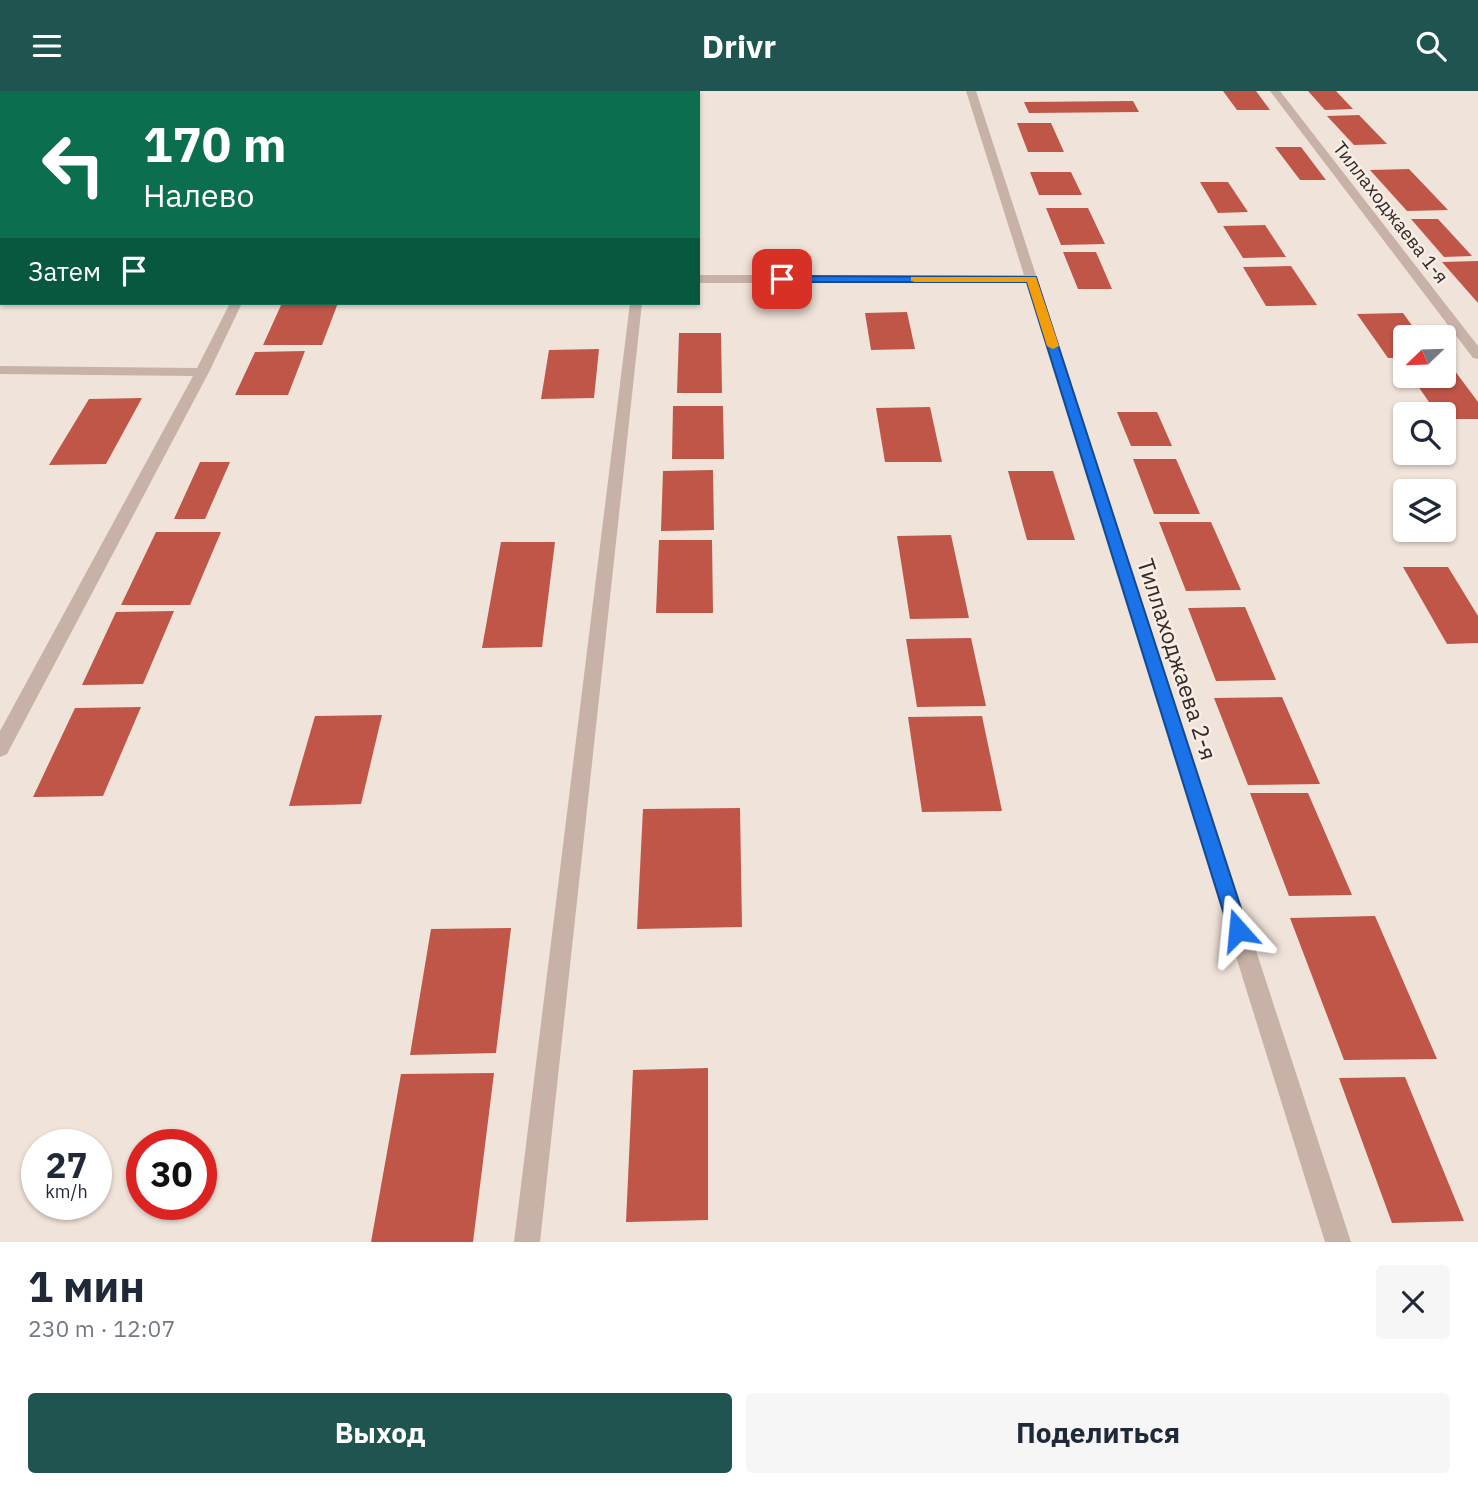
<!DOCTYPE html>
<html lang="ru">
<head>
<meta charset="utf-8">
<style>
	body { margin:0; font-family:"IBM Plex Sans",sans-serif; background:#f6f6f7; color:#1f2937; height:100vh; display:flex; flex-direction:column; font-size:26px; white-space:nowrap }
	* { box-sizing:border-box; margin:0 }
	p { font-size:23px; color:#747a83 }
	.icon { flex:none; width:38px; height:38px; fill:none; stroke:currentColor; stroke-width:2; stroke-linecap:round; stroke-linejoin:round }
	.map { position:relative; height:1151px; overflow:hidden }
	.sheet { display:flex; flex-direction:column; background:#fff; flex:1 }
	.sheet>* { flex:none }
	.hud { position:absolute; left:0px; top:0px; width:700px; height:214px; box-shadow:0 2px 5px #0004; background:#0b6e4f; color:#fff; overflow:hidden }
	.needle { width:46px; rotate:247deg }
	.tools { position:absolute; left:1393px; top:234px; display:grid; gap:14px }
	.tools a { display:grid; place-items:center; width:63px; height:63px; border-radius:7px; background:#fff; box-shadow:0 2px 5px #0004; font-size:35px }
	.speed { position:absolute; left:21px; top:1038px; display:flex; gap:14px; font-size:35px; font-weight:700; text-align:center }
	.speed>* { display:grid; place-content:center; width:91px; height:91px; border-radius:50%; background:#fff; box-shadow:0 2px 5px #0004; line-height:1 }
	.speed small { font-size:18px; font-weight:400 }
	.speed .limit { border:10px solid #d22; background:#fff; color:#111 }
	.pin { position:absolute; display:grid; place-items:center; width:60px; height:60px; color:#fff; margin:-30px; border-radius:14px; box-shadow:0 4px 10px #0006 }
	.me { position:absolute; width:77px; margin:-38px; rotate:342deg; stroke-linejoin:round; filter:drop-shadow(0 0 5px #0008) }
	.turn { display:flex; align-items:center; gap:24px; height:147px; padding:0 28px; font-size:32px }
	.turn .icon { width:91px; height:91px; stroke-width:2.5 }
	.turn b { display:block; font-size:49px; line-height:60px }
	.then { display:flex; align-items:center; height:66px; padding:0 28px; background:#0003; gap:14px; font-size:26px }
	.round { display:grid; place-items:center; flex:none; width:74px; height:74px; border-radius:7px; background:#f6f6f7 }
	.headline { display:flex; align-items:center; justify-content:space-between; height:119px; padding:0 28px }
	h1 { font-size:42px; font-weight:700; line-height:52px }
	.action { display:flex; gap:14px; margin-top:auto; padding:14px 28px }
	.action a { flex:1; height:80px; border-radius:7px; background:#1f5450; color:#fff; font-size:28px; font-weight:700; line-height:80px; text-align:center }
	.action a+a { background:#f6f6f7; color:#1f2937 }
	header { display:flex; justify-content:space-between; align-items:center; height:91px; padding:0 28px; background:#1f5450; color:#fff; font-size:32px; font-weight:700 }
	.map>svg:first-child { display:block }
	.building { fill:#c05648 }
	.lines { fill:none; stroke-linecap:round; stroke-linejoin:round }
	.minor { fill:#c8b2a7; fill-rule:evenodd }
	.route { fill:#1a73e8; stroke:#114b97; stroke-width:2 }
	.slow { fill:#f59e0b }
	.labels { text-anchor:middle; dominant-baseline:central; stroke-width:5; stroke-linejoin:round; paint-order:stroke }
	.far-street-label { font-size:19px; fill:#342a27; stroke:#f8eee6 }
	.street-label { font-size:23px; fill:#342a27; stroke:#f8eee6 }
</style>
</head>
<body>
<header><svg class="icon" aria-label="menu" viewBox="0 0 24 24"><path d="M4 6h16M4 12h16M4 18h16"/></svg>Drivr<svg class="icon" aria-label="search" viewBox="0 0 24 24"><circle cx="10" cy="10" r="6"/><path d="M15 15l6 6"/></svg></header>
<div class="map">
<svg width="1478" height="1151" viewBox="0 0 1478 1151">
	<rect width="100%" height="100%" fill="#f0e3da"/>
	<path class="building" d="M1223,0h33l14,19h-33z
		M1308,0h28l17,18 -28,1z
		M1133,10l6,11 -110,1 -5,-11z
		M1359,24l28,29 -33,1 -27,-29z
		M1017,32h34l13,29h-36z
		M1275,56h26l25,33h-26z
		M1409,78l39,41 -41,1 -37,-41z
		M1030,81h41l11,23h-43z
		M1200,91h28l20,30 -30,1z
		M1046,117h42l17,36 -44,1z
		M1411,128h27l34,37 -28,1z
		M1265,134l21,32 -43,1 -20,-32z
		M1063,161h33l16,37h-34z
		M1478,170v42l-36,-41z
		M1291,175l26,39 -51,1 -23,-39z
		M282,212h56l-16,42h-59z
		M907,221l8,37 -44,1 -6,-37z
		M1403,222l18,25h-16v20h-17l-31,-44z
		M679,242h42l1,60h-45z
		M599,258l-5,49 -53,1 8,-49z
		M305,260l-17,44h-53l20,-43z
		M1444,276h8l26,35v17h-34v-4h-6l-27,-39h33z
		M142,307l-36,66 -57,1 40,-66z
		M673,315h50l1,53h-52z
		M930,316l12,55h-57l-9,-54z
		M1117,321h40l15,34h-41z
		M1133,368h43l24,55h-46z
		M200,371h30l-25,57h-31z
		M713,379l1,60 -53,1 2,-60z
		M1008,380h45l22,69h-48z
		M1159,431h52l30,68 -55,1z
		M156,441h65l-31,73h-69z
		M951,444l18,83 -59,1 -13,-83z
		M659,449h53l1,73h-57z
		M501,451h54l-13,105 -60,1z
		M1403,476h45l30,49v27l-31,1z
		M1245,516l31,73 -60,1 -28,-73z
		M174,520l-31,73 -61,1 34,-73z
		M971,547l15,68 -69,1 -11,-68z
		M1282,606l38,87 -72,1 -34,-87z
		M141,616l-38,89 -70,1 42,-89z
		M382,624l-21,89 -72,2 26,-90z
		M982,625l20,95 -80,1 -14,-95z
		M1250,702h58l44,102 -63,1z
		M740,717l2,119 -105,2 6,-120z
		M1375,825l62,143 -93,1 -54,-142z
		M511,837l-15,125 -86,2 21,-126z
		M708,977v152l-82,2 7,-152z
		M494,982l-21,169h-102l30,-168z
		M1405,986l59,144 -72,2 -53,-145z"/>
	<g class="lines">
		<path class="minor" d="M227,0h10v2h-10z
			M316,0h10v2h-10z
			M642,0h10v2h-10z
			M966,0h10l375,1151h-26l-299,-959h-328v-8h326z
			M1270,0h10l198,255v13l-5,-1z
			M0,39h2v6h-2z
			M230,212h12l-33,69 -202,382 -7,3v-26l193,-355 -193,-2v-8l197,2z
			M630,212h12l-102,939h-26z"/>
	</g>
	<path class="route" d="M778,185l258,1 212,653 -3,6 -7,3 -6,-3 -3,-6 -202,-648h-245l-6,-3z"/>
	<path class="slow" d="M911,186h125l23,69 -6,3 -6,-3 -20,-64h-112l-4,-1z"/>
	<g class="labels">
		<g class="far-street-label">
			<text transform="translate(1391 121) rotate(52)">Тиллаходжаева 1-я</text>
		</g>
		<g class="street-label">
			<text transform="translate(1178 568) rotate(72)">Тиллаходжаева 2-я</text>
		</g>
	</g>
</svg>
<div class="tools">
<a><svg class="needle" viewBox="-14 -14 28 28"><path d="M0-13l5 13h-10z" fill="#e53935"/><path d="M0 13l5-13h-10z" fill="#747a83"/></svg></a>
<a><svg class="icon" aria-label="search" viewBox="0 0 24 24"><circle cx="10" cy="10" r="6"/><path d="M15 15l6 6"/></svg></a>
<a><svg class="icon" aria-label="layers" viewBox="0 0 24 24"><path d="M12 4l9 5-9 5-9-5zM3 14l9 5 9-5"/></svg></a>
</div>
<div class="speed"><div>27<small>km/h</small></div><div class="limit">30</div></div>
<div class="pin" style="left:782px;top:188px;background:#d93025"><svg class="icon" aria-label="arrive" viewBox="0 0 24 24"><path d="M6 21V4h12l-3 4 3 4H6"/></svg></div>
<svg class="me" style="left:1238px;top:839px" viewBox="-20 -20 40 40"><path d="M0-17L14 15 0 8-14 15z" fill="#1a73e8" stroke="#fff" stroke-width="4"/></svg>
<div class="hud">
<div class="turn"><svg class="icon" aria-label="left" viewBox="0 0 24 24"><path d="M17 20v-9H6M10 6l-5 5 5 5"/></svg><div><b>170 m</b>Налево</div></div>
<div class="then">Затем<svg class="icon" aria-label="arrive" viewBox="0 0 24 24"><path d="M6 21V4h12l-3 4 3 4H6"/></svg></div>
</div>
</div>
<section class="sheet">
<div class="headline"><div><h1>1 мин</h1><p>230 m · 12:07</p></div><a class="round"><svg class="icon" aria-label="close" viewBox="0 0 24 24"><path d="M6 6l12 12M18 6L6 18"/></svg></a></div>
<div class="action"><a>Выход</a><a>Поделиться</a></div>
</section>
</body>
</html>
